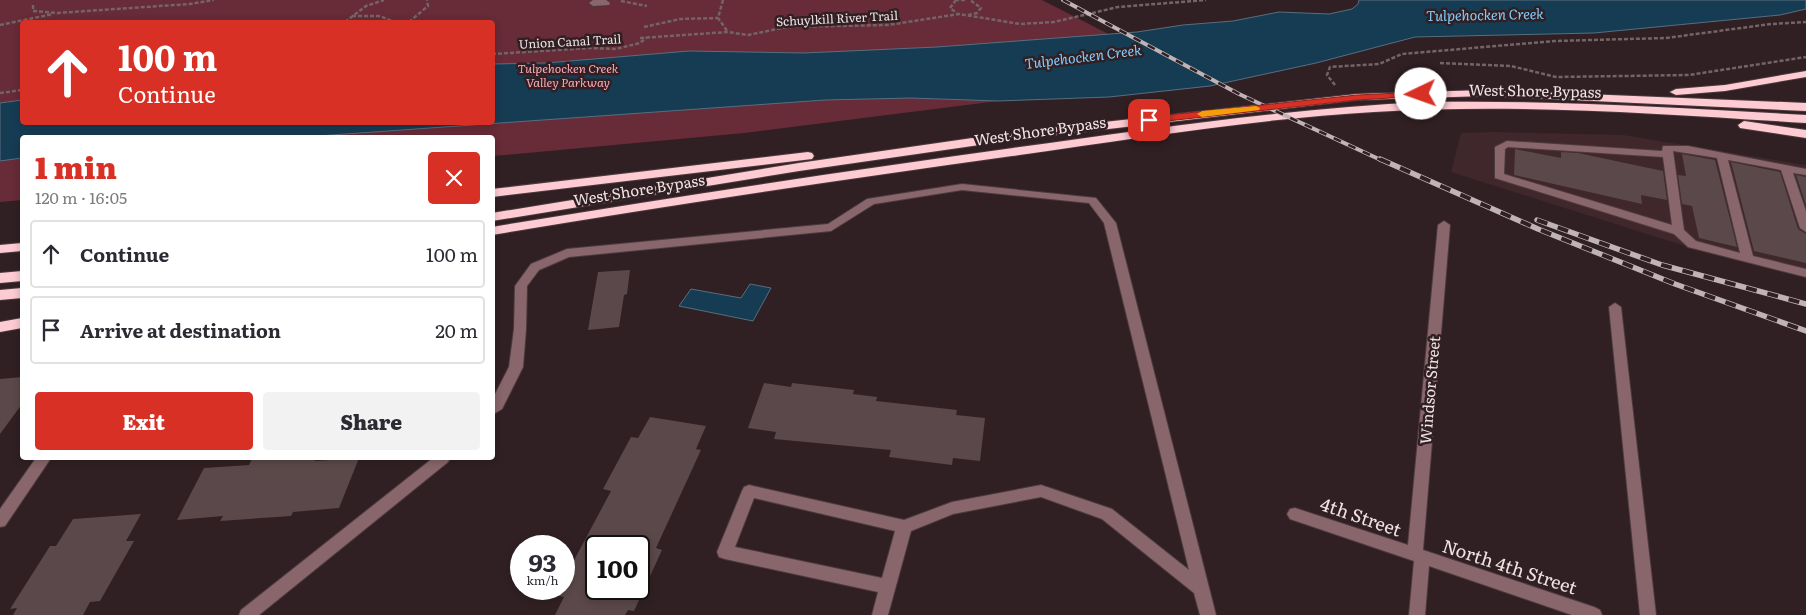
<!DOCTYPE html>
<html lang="en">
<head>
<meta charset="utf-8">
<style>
	body { margin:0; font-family:Literata,serif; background:#f2f2f3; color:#2b2b33; height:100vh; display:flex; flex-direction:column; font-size:19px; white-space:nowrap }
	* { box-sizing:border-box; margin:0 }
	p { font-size:16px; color:#7c7c81 }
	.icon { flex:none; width:28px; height:28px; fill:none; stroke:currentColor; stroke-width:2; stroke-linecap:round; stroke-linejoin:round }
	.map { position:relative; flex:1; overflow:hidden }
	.side { position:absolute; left:20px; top:135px; width:475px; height:325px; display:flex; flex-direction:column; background:#fff; border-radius:5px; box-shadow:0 2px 8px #0003 }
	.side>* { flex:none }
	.banner { position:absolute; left:20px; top:20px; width:475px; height:105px; border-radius:5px; box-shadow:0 2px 8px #0003; background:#d93025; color:#fff; overflow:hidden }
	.speed { position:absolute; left:510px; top:535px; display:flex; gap:10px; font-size:25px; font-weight:700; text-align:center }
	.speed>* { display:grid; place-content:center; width:65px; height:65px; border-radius:50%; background:#fff; box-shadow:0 2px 8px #0003; line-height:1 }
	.speed small { font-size:12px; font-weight:400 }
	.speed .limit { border:2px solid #111; border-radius:8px; background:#fff; color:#111 }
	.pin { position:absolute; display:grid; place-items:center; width:42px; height:42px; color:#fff; margin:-21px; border-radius:10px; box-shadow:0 2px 8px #0006 }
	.me { position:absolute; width:55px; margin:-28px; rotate:267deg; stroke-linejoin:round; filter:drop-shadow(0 0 4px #0008) }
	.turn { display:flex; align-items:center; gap:18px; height:105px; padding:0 15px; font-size:22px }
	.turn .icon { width:65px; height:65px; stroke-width:2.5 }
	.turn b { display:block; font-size:35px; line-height:42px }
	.round { display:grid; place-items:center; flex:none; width:52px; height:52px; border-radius:5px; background:#f2f2f3 }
	.headline { display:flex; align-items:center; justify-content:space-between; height:85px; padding:0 15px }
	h1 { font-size:30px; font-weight:800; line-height:38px; color:#d93025 }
	.button { display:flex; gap:10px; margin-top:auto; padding:10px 15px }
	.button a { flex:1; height:58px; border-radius:5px; background:#d93025; color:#fff; font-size:20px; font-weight:800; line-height:58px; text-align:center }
	.button a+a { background:#f2f2f3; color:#2b2b33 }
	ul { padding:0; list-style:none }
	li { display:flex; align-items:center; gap:15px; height:68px; margin:0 10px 8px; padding:0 5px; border:2px solid #e1e1e2; border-radius:5px }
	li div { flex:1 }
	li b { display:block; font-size:19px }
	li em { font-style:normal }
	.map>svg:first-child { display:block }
	.built { fill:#3f272b }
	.green { fill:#682b38; fill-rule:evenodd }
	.water { fill:#163c53; stroke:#576e7f }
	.building { fill:#5b484a; fill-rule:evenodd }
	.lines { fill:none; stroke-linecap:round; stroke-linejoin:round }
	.minor-casing { stroke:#4c3b3e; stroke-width:2 }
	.highway-casing { stroke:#4c3b3e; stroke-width:2 }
	.path { stroke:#746467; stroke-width:2.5; stroke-dasharray:4 2; stroke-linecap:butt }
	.minor { fill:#88666b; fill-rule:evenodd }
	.highway { fill:#fecbd2; fill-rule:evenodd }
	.rail-far1-casing { stroke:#c0b3b5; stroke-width:4 }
	.rail-casing { stroke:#c0b3b5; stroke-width:5.5 }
	.rail-far1 { stroke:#312023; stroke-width:2.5; stroke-dasharray:8; stroke-linecap:butt }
	.rail { stroke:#312023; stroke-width:4; stroke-dasharray:11; stroke-linecap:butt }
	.route { fill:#d93025; stroke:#8d1f18 }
	.slow { fill:#f59e0b }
	.labels { text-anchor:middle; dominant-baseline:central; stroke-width:5; stroke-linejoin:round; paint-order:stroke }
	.far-street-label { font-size:12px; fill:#efe3e5; stroke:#312023 }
	.far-park-label { font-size:12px; font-style:italic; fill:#fda7b5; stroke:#312023 }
	.far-water-label { font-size:14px; font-style:italic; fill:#80ccfd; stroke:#312023 }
	.street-label { font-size:15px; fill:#efe3e5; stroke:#312023 }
	.near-street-label { font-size:18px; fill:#efe3e5; stroke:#312023 }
</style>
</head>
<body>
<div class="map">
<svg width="1806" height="615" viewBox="0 0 1806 615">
	<rect width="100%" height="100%" fill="#312023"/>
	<path class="built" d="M1494,132l129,3 183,30v113l-99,-25 -256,-81 10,-39z"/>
	<path class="green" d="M0,0h1042l168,86 -101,11 -111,4 -254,32 -251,23 -1,-18h-470v62l-22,2zM22,22h470v100h-470z"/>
	<path class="water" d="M1359,0h447v9l-26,6 -186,18 -179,4 -99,26 -106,23 -101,11 -111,4 -87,-3 -86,2 -522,37 -281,1v20l-22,3v-58l22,-3v22h470l1,-58 53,-1 143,-12 115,2 133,-6 200,-15 46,-7 50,-4 46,-9 50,2 23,-5 6,-5z
		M750,284l21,4 -18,33 -74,-15 12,-17 50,9z"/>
	<path class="building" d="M1515,149l46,9v-6l17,1 85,18 4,29 -26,-5 1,9 -128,-29z
		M1682,154l33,6 22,87 -38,-9 -7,-32 -10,-2 -4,-29 8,1z
		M1731,162l49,10 18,57 8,5v29l-52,-12z
		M1796,175l10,2v28z
		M630,270l-3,24 -3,1 -5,32 -31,3 10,-58z
		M22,377v27l-22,30v-55z
		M764,383l27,4 1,-4 62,7 -1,4 24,3 -1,4 81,9 -1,5 29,3 -5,43 -27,-3 -1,7 -63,-8 2,-7 -117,-11 2,-7 -28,-4z
		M650,417l56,9 -10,23 5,1 -45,98 6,2 -28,61 -6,-1 -3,5h-70l9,-18 -9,-2 4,-6h5v-10l47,-88 -8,-2 28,-52 7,1zM596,546h43v43h-43z
		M274,458h42l-1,3 44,-3 -20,50 -46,4 -2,4 -71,5 3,-5 -46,4 27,-52 45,-3 3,-6z
		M141,514l-15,27h8l-34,60 -10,1 -7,13h-70l4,-7 -7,1 40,-63h6l17,-27z"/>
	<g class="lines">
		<g class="minor-casing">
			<path id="minor" d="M606,0l4,3 -1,2 -16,1 -4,-3 4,-3z
				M1507,141l155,10 1,-5h25l118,23v6l-13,-2 13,38v21l-6,-4 -19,-58 -53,-10 25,96 53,13v8l-118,-30 -14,-13 -179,-56v-31zM1508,147l155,10 9,68 -168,-51 1,-25zM1673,151l44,7 23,95 -44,-12 -12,-11z
				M962,184l134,14 20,25 100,392h-16l-6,-22 -92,-74 -61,-22 -88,17 -42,17 -23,84h-16l6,-23 -153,-33 -6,-2 -2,-5 25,-61 2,-4 5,-2 155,35 48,-18 89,-17 71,24 77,61 -85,-347 -15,-20 -127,-13 -88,14 -43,27 -262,26 -30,13 -12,16 -1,43 -3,38 -21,42 -10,6v-15l17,-33 5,-38 1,-43 16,-22 36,-15 261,-25 39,-25zM754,498l141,33 -13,47 -147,-31z
				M1444,221l6,4 -27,325 171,57 6,3 2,5h-30l-143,-49 -4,49h-16l5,-54 -124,-42 -3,-5 3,-5 5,-1 113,37 30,-320z
				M1615,303l6,4 35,308h-16l-31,-308z
				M36,458h15l-46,68 -5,1v-18z
				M433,458h17l-2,4 -189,153h-20l2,-5z"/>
		</g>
		<g class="highway-casing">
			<path id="highway" d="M1806,71v6l-81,14 -49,4 -6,-3 6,-3 49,-4z
				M1485,90l321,13v8l-321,-15 -128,4 -343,40 -215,31 -307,50v-8l307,-50 215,-31 343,-38z
				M1428,102c126,-2 252,6 378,13v8c-144,-9 -288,-20 -432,-11 -121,7 -242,27 -362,44 -174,24 -347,50 -520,79v-8c174,-29 347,-55 521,-79 138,-19 276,-40 415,-46z
				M1744,121l62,9v8l-66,-10 -2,-3z
				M808,152l4,1 2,3 -2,3 -320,38v-8z
				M22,243v8l-22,2v-8z
				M22,271v10l-22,2v-10z
				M22,288v10l-22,2v-10z
				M22,318v10l-22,4v-10z"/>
		</g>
		<path class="path" d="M723,0l-5,18 10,14
			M955,0h12
			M956,0l-6,8 7,5
			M621,1l26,5
			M33,5v6l24,2 133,-9 24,-4
			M968,15l9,-2 4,-5 -11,-8
			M352,16h28l14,6
			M345,22l21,-16 18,-6
			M409,22l19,-16 -1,-6
			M0,25l53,-11
			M644,27l36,-8 38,-1
			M640,38l88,-6 20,3 39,-8 101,-2 71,-11 61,10 34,-2 64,-15 88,-7
			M588,39l11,-1
			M571,49l3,-8h8l1,-3
			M492,54l97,-6 27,1 24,-6 6,-5
			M1440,63l71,3 45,11 133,-2 117,-18
			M1335,85l-8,-10 3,-8 49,-3 23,-10 153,-13 111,-3 105,-14 35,-2
			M0,93l22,-3"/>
		<use href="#minor" class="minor"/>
		<use href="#highway" class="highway"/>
		<g class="rail-far1-casing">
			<path id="rail-far1" d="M1063,0l176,94 144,67"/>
		</g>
		<g class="rail-casing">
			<path id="rail" d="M1380,159l158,70 137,55 131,47
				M1537,220l125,45 144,39"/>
		</g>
		<use href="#rail-far1" class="rail-far1"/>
		<use href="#rail" class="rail"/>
	</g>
	<path class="route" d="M1421,92h3v4l-67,4 -208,23 -4,-3 4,-3 208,-22z"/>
	<path class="slow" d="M1256,106l4,2 -1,2 -57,7 -5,-3 5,-3z"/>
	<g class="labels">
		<g class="far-street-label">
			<text transform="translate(837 18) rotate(-3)">Schuylkill River Trail</text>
			<text transform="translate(570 41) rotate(-3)">Union Canal Trail</text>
		</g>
		<g class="far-park-label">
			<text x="568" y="68">Tulpehocken Creek<tspan x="568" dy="14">Valley Parkway</tspan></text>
		</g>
		<g class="far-water-label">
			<text transform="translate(1485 14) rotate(-1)">Tulpehocken Creek</text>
			<text transform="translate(1083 56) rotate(-7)">Tulpehocken Creek</text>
		</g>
		<g class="street-label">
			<text transform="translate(1535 90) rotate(1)">West Shore Bypass</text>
			<text transform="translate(1040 130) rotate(-8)">West Shore Bypass</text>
			<text transform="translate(639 189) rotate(-9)">West Shore Bypass</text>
			<text transform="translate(1429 390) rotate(-85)">Windsor Street</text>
		</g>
		<g class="near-street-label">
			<text transform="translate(1361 516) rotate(19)">4th Street</text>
			<text transform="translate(1510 566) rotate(18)">North 4th Street</text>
		</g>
	</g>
</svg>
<div class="speed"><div>93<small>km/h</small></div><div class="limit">100</div></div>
<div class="pin" style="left:1149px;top:120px;background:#d93025"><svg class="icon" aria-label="arrive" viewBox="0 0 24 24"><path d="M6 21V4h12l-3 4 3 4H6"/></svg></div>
<svg class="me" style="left:1421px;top:94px" viewBox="-20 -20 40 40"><circle r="19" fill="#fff"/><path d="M0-13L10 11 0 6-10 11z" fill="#d93025"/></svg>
<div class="banner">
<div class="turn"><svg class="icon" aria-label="ahead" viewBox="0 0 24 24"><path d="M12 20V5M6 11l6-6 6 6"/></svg><div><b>100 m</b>Continue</div></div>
</div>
<section class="side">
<div class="headline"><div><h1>1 min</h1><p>120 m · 16:05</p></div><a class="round" style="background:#d93025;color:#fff"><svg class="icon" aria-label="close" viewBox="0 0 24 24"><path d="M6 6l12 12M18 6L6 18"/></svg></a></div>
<ul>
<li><svg class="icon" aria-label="ahead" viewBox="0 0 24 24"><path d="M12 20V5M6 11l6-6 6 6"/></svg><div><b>Continue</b></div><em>100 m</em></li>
<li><svg class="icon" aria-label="arrive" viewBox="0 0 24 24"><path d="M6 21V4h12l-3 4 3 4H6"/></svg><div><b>Arrive at destination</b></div><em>20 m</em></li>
</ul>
<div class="button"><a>Exit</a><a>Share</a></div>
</section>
</div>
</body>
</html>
